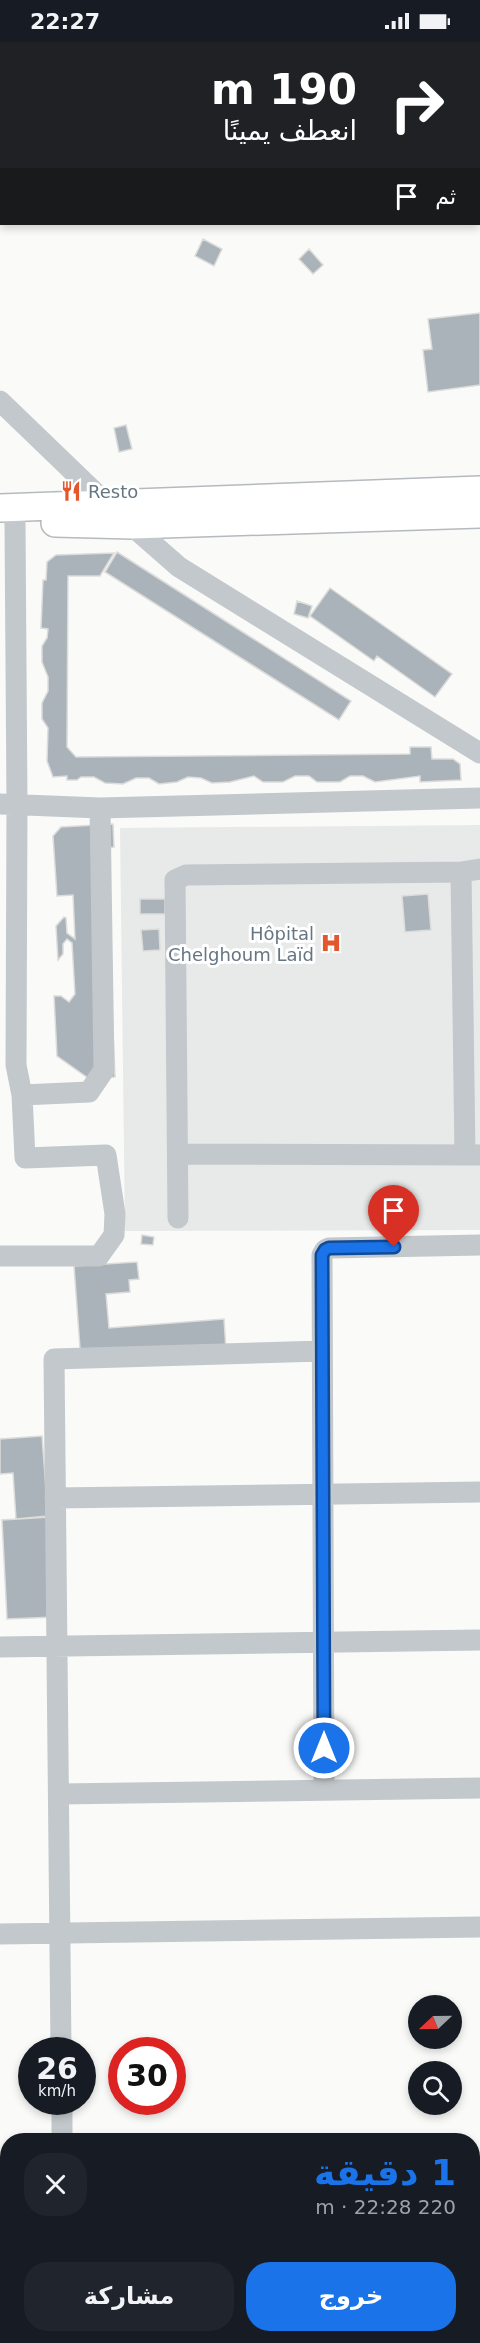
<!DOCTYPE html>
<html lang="ar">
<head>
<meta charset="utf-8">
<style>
	body { margin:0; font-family:"DejaVu Sans","Noto Sans Arabic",sans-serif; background:#20242c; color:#f1f3f6; direction:rtl; height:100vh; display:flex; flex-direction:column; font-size:22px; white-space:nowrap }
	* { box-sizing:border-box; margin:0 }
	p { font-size:20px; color:#9ea1a6 }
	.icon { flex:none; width:33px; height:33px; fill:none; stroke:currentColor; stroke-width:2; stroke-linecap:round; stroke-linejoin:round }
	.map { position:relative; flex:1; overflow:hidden; direction:ltr }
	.details { position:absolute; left:0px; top:2091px; width:480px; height:210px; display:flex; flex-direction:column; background:#171b24; border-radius:24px 24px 0 0; box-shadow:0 3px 9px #0003; direction:rtl }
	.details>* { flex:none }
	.banner { position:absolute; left:0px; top:0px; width:480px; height:183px; box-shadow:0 3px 9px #0003; direction:rtl; background:#202124; color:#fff; overflow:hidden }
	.needle { width:39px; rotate:248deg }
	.tools { position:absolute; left:408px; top:1953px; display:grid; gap:12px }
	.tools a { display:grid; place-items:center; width:54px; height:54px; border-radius:50%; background:#171b24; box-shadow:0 3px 9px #0003; font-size:30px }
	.speed { position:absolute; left:18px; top:1995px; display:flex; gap:12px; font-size:30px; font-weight:700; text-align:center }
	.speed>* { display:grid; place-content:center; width:78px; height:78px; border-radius:50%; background:#171b24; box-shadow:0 3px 9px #0003; line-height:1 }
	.speed small { font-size:15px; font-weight:400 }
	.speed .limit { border:9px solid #d22; background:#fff; color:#111 }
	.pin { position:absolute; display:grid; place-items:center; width:51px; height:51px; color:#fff; margin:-62px -26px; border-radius:50% 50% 50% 0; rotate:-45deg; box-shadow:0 0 6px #0007 }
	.pin .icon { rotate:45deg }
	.me { position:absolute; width:66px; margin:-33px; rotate:0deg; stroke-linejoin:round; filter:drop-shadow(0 0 4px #0008) }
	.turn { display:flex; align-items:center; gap:21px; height:126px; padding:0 24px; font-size:27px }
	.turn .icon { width:78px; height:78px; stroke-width:2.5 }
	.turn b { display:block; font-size:42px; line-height:51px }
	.then { display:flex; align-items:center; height:57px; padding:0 24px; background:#0003; gap:12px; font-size:22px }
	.round { display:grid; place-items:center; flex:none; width:63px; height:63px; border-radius:24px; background:#20242c }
	.overview { display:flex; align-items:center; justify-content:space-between; height:102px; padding:0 24px }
	h1 { font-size:36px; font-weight:600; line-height:45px; color:#1a73e8 }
	.cta { display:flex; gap:12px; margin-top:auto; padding:12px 24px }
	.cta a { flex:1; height:69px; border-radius:24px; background:#1a73e8; color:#fff; font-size:24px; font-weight:600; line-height:69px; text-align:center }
	.cta a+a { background:#20242c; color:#f1f3f6 }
	.status { display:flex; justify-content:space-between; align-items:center; height:42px; padding:0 30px; background:#171b24; direction:ltr }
	.status svg { height:16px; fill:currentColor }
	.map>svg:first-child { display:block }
	.built { fill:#e8e9e9 }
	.building { fill:#aab3b9; stroke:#dcdcda; stroke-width:1.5 }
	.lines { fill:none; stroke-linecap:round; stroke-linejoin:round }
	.major-casing { stroke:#b5babe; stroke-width:30 }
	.minor { stroke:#c3c8cc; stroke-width:21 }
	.major { stroke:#fff; stroke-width:27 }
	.route-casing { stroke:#114b97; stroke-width:15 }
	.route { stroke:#1a73e8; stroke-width:10 }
	.labels { text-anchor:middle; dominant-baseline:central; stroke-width:6; stroke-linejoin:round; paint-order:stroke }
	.poi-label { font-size:18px; fill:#657683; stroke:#fff; text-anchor:start }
</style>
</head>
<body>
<div class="status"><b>22:27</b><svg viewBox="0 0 49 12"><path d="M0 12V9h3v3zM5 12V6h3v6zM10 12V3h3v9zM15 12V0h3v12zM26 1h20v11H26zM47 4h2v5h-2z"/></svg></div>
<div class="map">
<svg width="480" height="2301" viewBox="0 0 480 2301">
	<rect width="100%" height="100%" fill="#fafaf8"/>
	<path class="built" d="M480,783v405l-355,1 -5,-403z"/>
	<path class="building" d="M203,197l19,10 -8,17 -19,-10z
		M309,207l14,16 -10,9 -14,-15z
		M480,271v72l-52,7 -5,-42 9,-1 -4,-30z
		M126,383l6,24 -13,3 -5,-24z
		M117,510l234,149 -12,19 -234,-148z
		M114,511l-14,23h-32l-1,171 9,10 334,-3v-7h21l1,12h21l7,5 1,16 -41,2v-6l-45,6 -12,-6h-13l-10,6h-23l-8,-6h-14l-12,6h-20l-9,-6 -24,6 -18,1 -11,-5 -13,-1 -11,5 -18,2 -10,-6h-13l-13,6 -18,-1 -11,-6h-13l-4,3h-10v-4l-14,1 -6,-16 1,-33 -6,-9v-16l6,-12v-14l-6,-15v-16l5,-8 1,-9 -7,-1 2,-48h3l1,-18 9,-7z
		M330,546l122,86 -17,23 -58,-41 -3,5 -64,-45z
		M297,559l15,5 -4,12 -14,-4z
		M113,782l1,23 -9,1 10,229 -27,1 -31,-22 -3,-60h7l8,6 6,-8 -3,-51 -5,-4 -4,5v10l-5,6 -2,-34 8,-9 2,1 1,15 8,6 -2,-44 -16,1 -4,-60 8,-9z
		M428,852l3,36 -26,2 -3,-36z
		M140,857h25v15h-25z
		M159,887l1,21 -17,1 -2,-21z
		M142,1193l12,2 -1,8 -12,-1z
		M137,1220l2,17 -10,1 1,12 -24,2 3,34 115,-9 2,32 -145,11 -7,-96z
		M42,1394l6,80 -32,3 -3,-46 -13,1v-35z
		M50,1475l5,100 -48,2 -5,-99z"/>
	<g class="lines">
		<g class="major-casing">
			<path id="major" d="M0,466l480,-18
				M55,481l77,2 348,-11"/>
		</g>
		<path class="minor" d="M113,0l2,2
			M302,2v-2
			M430,2l1,-2
			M0,81l2,2
			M478,136l2,1
			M0,147l2,-2
			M0,359l107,103 72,63 301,186
			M15,481l2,282 -1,260 6,30 67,-3 15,-22 -4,-262
			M0,762l100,4 380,-10
			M461,830l4,283
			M178,1112l302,1
			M178,1176l-3,-338 11,-5 275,-3 19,-3
			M0,1214h99l15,-21 1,-21 -9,-59 -81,3 -3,-63
			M55,1456l425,-6
			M0,1605l480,-7
			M324,1748l-2,-535 3,-5 4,-2 151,-3
			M59,1752l421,-6
			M0,1892l480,-7
			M61,2008l-7,-691 268,-8
			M62,2060v38
			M472,2214l8,1"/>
		<use href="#major" class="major"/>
	</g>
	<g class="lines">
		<g class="route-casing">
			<path id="route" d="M324,1706l-2,-493 3,-5 4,-2 65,-1"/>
		</g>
		<use href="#route" class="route"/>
	</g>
	<defs>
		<g id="restaurant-bare" transform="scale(1.62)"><path d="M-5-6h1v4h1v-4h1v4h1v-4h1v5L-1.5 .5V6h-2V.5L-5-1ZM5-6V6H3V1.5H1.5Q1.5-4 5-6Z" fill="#e4572e" stroke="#fff" stroke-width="2.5" paint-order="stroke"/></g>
		<g id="hospital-bare" transform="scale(1.62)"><path d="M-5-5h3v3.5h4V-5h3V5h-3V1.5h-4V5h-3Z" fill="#e4572e" stroke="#fff" stroke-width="2.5" paint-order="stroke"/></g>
	</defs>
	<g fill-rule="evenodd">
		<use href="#restaurant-bare" x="71" y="449"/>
		<use href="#hospital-bare" x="331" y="901"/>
	</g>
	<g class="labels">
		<g class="poi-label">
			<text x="88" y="449">Resto</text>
			<text x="314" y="891" text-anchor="end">Hôpital<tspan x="314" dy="21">Chelghoum Laïd</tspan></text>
		</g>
	</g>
</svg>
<div class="tools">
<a><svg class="needle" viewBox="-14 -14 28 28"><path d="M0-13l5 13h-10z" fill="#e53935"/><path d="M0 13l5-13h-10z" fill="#9ea1a6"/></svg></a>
<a><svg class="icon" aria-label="search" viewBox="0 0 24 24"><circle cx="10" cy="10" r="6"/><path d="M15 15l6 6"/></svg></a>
</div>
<div class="speed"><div>26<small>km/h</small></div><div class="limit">30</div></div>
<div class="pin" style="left:394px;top:1205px;background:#d93025"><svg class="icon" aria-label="arrive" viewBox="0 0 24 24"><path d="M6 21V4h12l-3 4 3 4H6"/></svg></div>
<svg class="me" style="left:324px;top:1706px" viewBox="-20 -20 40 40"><circle r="17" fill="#1a73e8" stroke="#fff" stroke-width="3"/><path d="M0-11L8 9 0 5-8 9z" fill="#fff"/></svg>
<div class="banner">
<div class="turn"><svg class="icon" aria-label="right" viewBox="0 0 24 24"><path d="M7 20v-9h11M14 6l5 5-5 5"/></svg><div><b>190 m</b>انعطف يمينًا</div></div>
<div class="then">ثم<svg class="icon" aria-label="arrive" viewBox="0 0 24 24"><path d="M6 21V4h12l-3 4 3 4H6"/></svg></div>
</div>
<section class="details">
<div class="overview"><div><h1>1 دقيقة</h1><p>220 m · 22:28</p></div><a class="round"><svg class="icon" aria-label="close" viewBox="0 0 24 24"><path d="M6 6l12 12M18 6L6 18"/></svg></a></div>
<div class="cta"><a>خروج</a><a>مشاركة</a></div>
</section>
</div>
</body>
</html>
